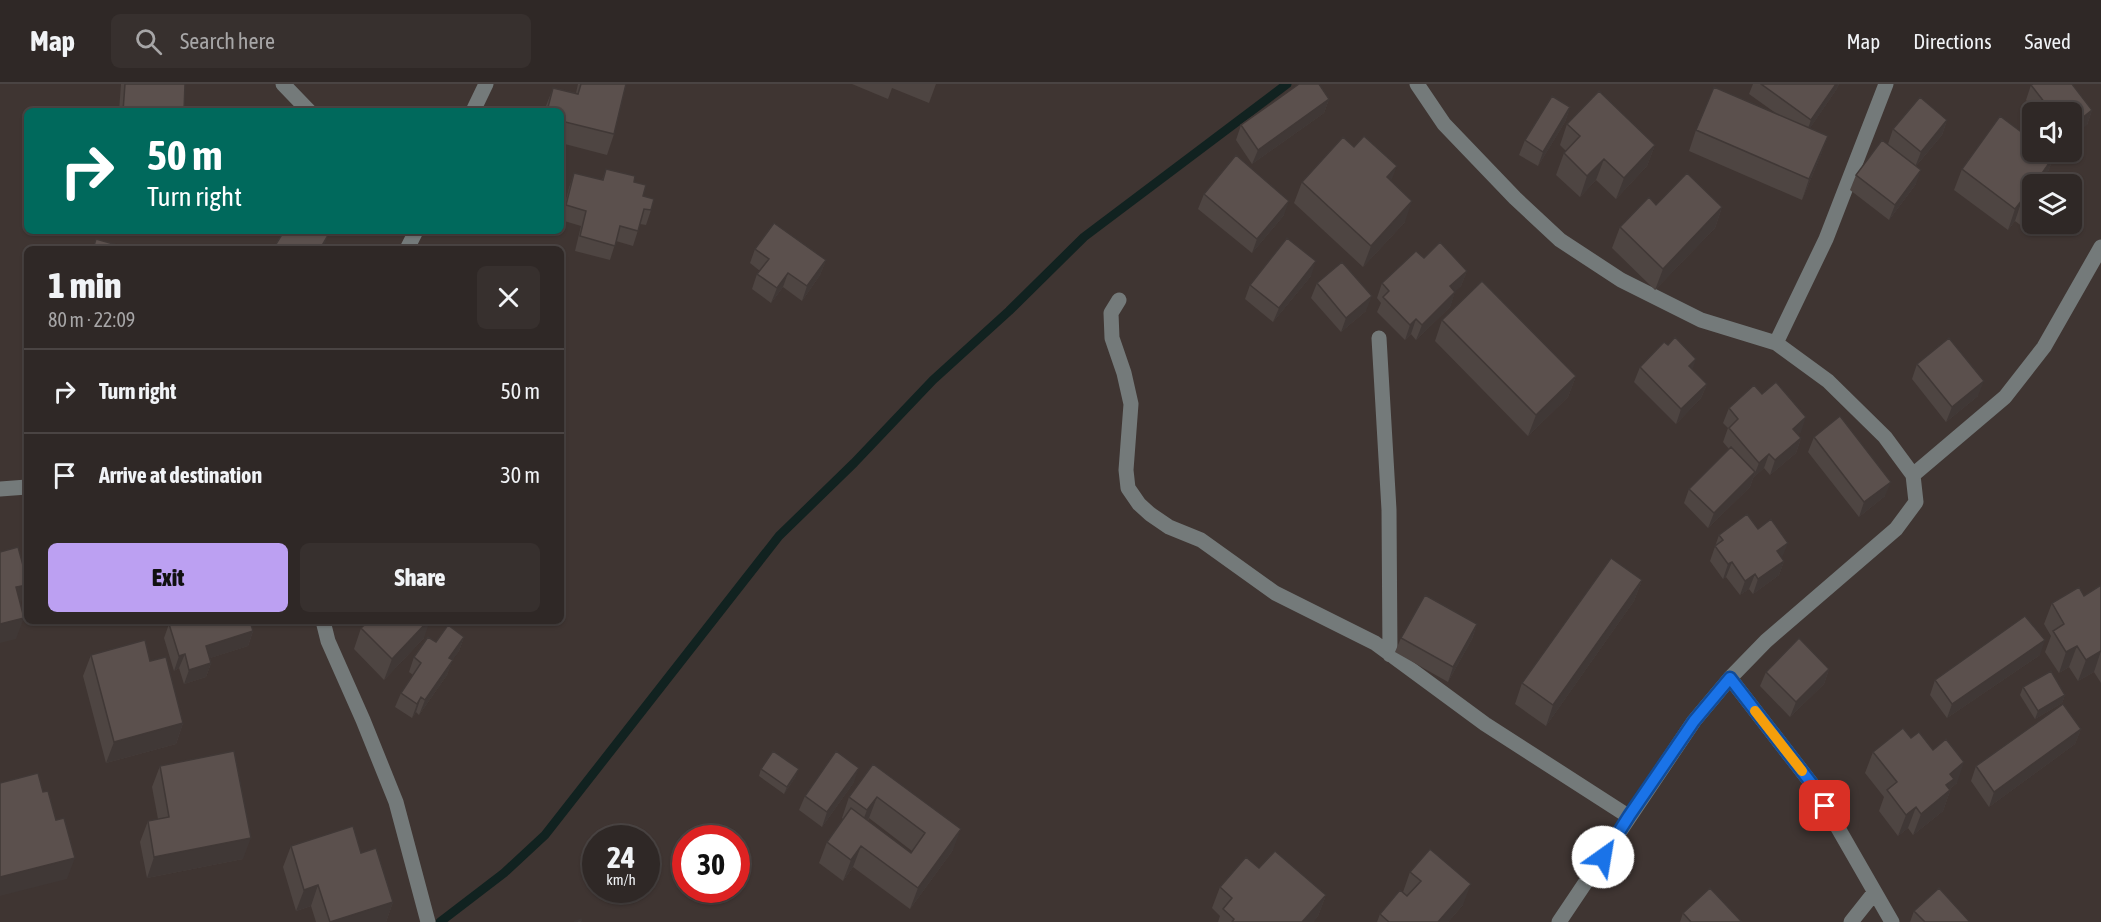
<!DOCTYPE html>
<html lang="en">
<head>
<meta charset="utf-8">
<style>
	body { margin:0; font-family:"Asap Condensed",sans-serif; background:#37302e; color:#f1f3f6; height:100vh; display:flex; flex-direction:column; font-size:22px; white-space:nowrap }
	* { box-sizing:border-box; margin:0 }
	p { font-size:20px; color:#a7a6a7 }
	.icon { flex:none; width:33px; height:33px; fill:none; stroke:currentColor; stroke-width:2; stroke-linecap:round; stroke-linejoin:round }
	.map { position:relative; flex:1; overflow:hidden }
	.panel { position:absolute; left:24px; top:162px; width:540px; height:378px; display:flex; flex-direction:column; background:#2f2826; border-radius:9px; box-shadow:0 2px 4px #0004,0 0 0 2px #4a4443 }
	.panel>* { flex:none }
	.guide { position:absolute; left:24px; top:24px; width:540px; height:126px; border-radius:9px; box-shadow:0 2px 4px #0004,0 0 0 2px #4a4443; background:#00695c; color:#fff; overflow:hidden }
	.fabs { position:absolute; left:2022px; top:18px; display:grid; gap:12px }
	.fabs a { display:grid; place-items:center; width:60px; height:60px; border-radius:9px; background:#2f2826; box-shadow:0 2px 4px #0004,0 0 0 2px #4a4443; font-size:30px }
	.speed { position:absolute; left:582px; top:741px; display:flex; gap:12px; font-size:30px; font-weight:700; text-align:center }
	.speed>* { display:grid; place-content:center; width:78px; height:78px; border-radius:50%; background:#2f2826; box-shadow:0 2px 4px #0004,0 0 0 2px #4a4443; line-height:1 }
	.speed small { font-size:15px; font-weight:400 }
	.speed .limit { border:9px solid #d22; background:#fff; color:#111 }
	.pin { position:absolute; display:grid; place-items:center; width:51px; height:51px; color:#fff; margin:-26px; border-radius:12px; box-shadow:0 3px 9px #0006 }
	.me { position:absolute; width:66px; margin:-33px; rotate:32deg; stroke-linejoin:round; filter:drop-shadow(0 0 4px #0008) }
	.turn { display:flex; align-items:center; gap:21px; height:126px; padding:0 24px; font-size:27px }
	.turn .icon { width:78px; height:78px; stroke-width:2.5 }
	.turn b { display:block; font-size:42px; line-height:51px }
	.round { display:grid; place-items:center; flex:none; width:63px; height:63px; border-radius:9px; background:#37302e }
	.overview { display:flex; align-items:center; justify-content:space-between; height:102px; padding:0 24px }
	h1 { font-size:36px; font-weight:800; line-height:45px }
	.primary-button { display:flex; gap:12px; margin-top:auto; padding:12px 24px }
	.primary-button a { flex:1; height:69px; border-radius:9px; background:#bca0f2; color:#111; font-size:24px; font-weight:800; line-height:69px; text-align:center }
	.primary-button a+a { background:#37302e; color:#f1f3f6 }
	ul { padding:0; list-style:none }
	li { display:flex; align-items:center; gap:18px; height:84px; padding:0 24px; border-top:2px solid #4a4443 }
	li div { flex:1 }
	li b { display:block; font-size:22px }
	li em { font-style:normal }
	header { display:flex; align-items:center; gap:36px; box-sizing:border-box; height:84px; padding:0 30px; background:#2f2826; border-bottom:2px solid #4a4443 }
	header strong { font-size:28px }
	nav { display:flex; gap:33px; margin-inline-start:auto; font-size:21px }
	.search { width:420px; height:54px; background:#37302e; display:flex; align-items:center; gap:15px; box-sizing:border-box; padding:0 21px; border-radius:9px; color:#a7a6a7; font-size:22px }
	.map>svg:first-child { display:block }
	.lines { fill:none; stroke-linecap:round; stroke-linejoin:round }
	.stream { stroke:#112220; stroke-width:9 }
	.minor { stroke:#747a7a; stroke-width:15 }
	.wall { fill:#4e4542; fill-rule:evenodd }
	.shaded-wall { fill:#403836 }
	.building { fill:#5b504d; stroke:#403836; stroke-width:1.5 }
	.route-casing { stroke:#114b97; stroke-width:15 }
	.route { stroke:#1a73e8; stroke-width:10 }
	.slow { stroke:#f59e0b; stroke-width:10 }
</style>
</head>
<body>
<header>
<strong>Map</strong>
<div class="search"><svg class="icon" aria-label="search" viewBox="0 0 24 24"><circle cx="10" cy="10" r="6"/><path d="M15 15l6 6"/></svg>Search here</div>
<nav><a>Map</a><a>Directions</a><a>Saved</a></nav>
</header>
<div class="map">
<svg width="2101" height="838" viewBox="0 0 2101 838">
	<rect width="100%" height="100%" fill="#3f3532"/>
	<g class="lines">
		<path class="stream" d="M440,838l64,-49 41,-38 234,-299 75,-73 79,-83 76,-69 75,-74 203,-153"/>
		<path class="minor" d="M283,0l26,27
			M1417,0l27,40 71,74 45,42 61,40 80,40 75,23 52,38 57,56 28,38 3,27 -20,27 -130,112 -36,37 -36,43 -135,201
			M473,27l13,-27
			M407,165l9,-18
			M1119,216l-8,13 1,25 12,35 7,31 -5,66 2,18 11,16 11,10 19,13 32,13 74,53 100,50 110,81 143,92
			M1379,254l10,172 1,145
			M1776,259l50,-104 60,-155
			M1913,391l92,-78 39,-50 57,-100
			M0,405l27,-2
			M323,537l5,20 35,79 33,82 32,120
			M1730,594l85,110 77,134
			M1851,838l23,-29"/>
	</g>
	<path class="wall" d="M121,0h64l-1,27h-65z
		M578,0h48l-12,50 -7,21 -46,-12v-32h-17l9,-23 23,5z
		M852,0h84l-7,19 -37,-15 -4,11z
		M1753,0h86l-3,6 -26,38 18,8 -8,21 -18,43 -113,-49 7,-21 81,-16 -28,-20z
		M2031,1l61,25 -5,15 -15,-13h-37l-9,-12z
		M1329,15l-5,14 -72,51 -16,-24 5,-15z
		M1570,23l-5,15 -27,44 -19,-11 6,-15z
		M1947,36l-5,15 -26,31v18l-27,36 -39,-30 6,-15 32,-31 5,-15z
		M1567,40l88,21 -8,21 -31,33 -20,-19 -16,17 -24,-22 8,-22 2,-2 -6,-6z
		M2054,72l-8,21 -14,7v40h12l-9,12 -20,-15 -7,9 -54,-40 8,-21z
		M606,85l28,13 9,14 8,14 -5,15 -6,-1 -7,22 -17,-5 -6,19 -35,-9 6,-25 -20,-6 8,-32 5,-15 28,7z
		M1391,97l14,41 -42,45 -69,-64 8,-21z
		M1204,110l80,21 -32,38 -54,-44z
		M1722,123l-7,21 -60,62 -43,-42 8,-21z
		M755,165l71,11 -6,15 -18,26 -19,-14 -12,16 -19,-14 5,-15 3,-3 -10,-8z
		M1467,187l-6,15 -6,5 -5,16 -34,33 -5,-6 -6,6 -28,-28 4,-9 -4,-5 5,-15z
		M1311,192l-38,46 -28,-23 5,-14z
		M1317,199l49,28 -25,21 -30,-34z
		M1442,236l134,56 -8,21 -40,39 -93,-95z
		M1917,280l61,32 -32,26 -34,-43z
		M1640,283l52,2 15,15 -6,14 -25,26 -42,-42z
		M1762,310l39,38 -3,2 3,4 -5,15 -26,22 -6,-7 -11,10 -3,9 -42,41 -24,-25 5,-14 40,-40 -6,-7 5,-14 -5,-5 6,-15z
		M1814,353l71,59 -26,21 -51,-65z
		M1758,445l26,32 -5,14 -26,19 -4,-5 -9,6 -14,-18 -3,2 -13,-18 9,-26z
		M1642,496l-8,21 -88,125 -31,-22 7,-21z
		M2101,501v98l-7,-11 -16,9 -9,-14 -10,6 -14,-21 6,-16 -7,-12 8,-21 32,-7z
		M169,540l84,7 -5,15 -38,12 1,5 -5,14 -22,7 -5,-16 -5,3 -10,-33z
		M1477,540l-5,15 -24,43 -53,-30 6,-14z
		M361,544l63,10 -40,42 -30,-31z
		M464,553l-5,14 -7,9 -5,15 -28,40 -3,-3 -4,6 -17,-11 6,-14 12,-18 -4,-3 5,-15 22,-15z
		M91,571l59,6 33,62 -7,21 -70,19 -23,-87z
		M2040,571l-93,63 -17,-23 5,-15z
		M1829,585l-5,15 -34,33 -30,-31 6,-14z
		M2023,603l42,8 -3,8 -27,16 -15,-24z
		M2081,645l-6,15 -86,63 -18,-26 5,-15z
		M1911,654l46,45 -6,5 -8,23 -30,24 -5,-7 -10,8 -19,-25 5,-14 -19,-24 8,-21z
		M873,680l80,86 -43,59 -57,-42 -10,14 -24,-18 8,-21 16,-23 -1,-1 7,-21zM869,734l43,33 -1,2 -43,-32z
		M160,682l83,93 -96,19 -7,-36 8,-21 10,-2 -6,-32z
		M761,685l35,7 -12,18 -25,-18z
		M854,698l-32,45 -23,-17 6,-14z
		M291,762l70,7 32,49 -7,20h-70l-5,-16 -15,5 -13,-44z
		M1259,784l67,27 -8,21 -5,6h-95l2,-6 -8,-8 8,-21z
		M1410,788l53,33 -15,17h-71l3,-8 23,-22z
		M1914,827l56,11h-60z
		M1683,829l59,9h-62z"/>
	<path class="shaded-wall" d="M1836,0h3l-3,6 -30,44 5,-14z
		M1329,15l-5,14 -72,51 6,-14z
		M1570,23l-5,15 -27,44 5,-14z
		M2092,26l-5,15 -15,12v-11z
		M1947,36l-5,15 -27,32 6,-15z
		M1828,52l-8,21 -18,43 7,-21z
		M1655,61l-8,21 -31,33 8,-21z
		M2054,72l-8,21 -5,7 -1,-8z
		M1604,75l-8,21 -16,17 7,-21z
		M1397,82l-8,21 -2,-10z
		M1921,86l-5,14 -27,36 6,-15z
		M2022,116l-7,21 -7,9 7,-21z
		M1289,117l-5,14 -32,38 5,-14z
		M1412,117l-7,21 -42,45 8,-21z
		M1722,123l-7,21 -60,62 8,-21z
		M2039,140h5l-9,12z
		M328,151l-5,14h-3z
		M826,176l-6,15 -18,26 5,-15z
		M1316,177l-5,15 -38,46 6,-14z
		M1467,187l-6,15 -16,15 5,-15z
		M788,189l-5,14 -12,16 6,-15z
		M1455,208l-5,15 -34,33 6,-15z
		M1372,212l-6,15 -25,21 5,-14z
		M1416,235l-5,15 -6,6 5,-15z
		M1696,275l-5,15 -2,-8z
		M1576,292l-8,21 -40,39 8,-21z
		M1984,297l-6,15 -32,26 6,-15z
		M1707,300l-6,14 -25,26 5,-15z
		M1806,333l-5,15 -13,11 5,-14z
		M1801,354l-5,15 -26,22 5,-15z
		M1769,370l-5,14 -11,10 6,-15z
		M1755,388l-5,15 -42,41 6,-15z
		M1891,398l-6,14 -26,21 5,-15z
		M1788,459l-6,15 -5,-7z
		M1784,477l-5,14 -26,19 5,-15z
		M1732,478l-6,15 -3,2 5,-15z
		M1755,490l-6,15 -9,6 5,-14z
		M1642,496l-8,21 -88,125 7,-21z
		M27,501v2l-7,18 -4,-18z
		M24,534l-8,21 -16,4v-19z
		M422,537h8l-6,17 -40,42 8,-21z
		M1477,540l-5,15 -24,43 5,-15z
		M253,547l-5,15 -47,15 5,-15z
		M464,553l-5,14 -15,22 5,-15z
		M2045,556l-5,15 -93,63 5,-14z
		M2077,562l-8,21 -10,6 7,-21z
		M2101,567l-7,21 -16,9 8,-21z
		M185,570l-6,14 -5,3 5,-15z
		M453,576l-6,15 -28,40 6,-15z
		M211,579l-5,14 -22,7 5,-14z
		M1829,585l-5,15 -34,33 6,-15z
		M2065,611l-3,8 -27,16 3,-8z
		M421,613l-5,15 -4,6 5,-14z
		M183,639l-7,21 -70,19 8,-21z
		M2081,645l-6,15 -86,63 5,-15z
		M1964,678l-7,21 -6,5 -8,23 -30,24 8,-21 29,-40z
		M859,684l-5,14 -32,45 5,-15z
		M799,685l-3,7 -12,18 3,-7z
		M877,713l-8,21 -10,13 8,-21z
		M1916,723l-8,21 -10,8 8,-21z
		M961,745l-8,21 -43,59 8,-21z
		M251,754l-8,21 -96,19 7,-21z
		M861,762l-8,21 -10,14 8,-21z
		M75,774l-8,21 -67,17v-19z
		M1471,800l-8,21 -15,17h-10z
		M318,801l-7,21 -15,5 8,-21z
		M1326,811l-8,21 -5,6h-11z
		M393,818l-7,20h-57z"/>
	<path class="building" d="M125,0h60l-1,27h-61z
		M581,0h45l-12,50 -53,-13v-10h-14l6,-23 25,6z
		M1299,0h20l10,15 -71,51 -17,-25z
		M1761,0h75l-25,36z
		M2033,0h39l20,26 -20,16v-14h-20l-21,-27z
		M1714,3l114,49 -19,43 -113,-49z
		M1599,7l56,54 -31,33 -20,-19 -17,17 -23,-23 16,-17 -13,-12z
		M1552,12l18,11 -27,45 -18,-12z
		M1920,13l27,23 -26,32 -28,-23z
		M2000,32l32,24v12h15l7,4 -14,20 12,8h-20v23l-10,-7 -7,9 -53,-40z
		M1364,52l33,30 -10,11 25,24 -41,45 -69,-64 41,-45 11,10z
		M1882,56l39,30 -26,35 -39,-30z
		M1236,71l53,46 -32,38 -53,-45z
		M606,85l29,7 -1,6 12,3 -3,11 11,3 -3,11 -7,-1 -6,22 -18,-5 -5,20 -35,-10 6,-25 -20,-6 8,-32 29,7z
		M1687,89l35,34 -59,62 -43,-42 29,-30 7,8z
		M774,139l52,37 -19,26 -19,-13 -11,15 -20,-14 12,-15 -14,-10z
		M284,147h38l6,4 -8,14h-47z
		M1287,154l29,23 -37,47 -29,-23z
		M96,155l35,10h-38z
		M1440,158l27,29 -17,15 5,6 -33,33 -6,-6 -6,6 -27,-28 6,-6 -7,-8 34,-32 8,7z
		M1342,178l30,34 -26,22 -29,-35z
		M1482,197l94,95 -40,39 -94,-95z
		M1675,253l21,22 -7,7 18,18 -26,25 -41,-42 24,-25 4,3z
		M1949,254l35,43 -32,26 -35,-43z
		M1776,298l30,35 -13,12 8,9 -26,22 -6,-6 -10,9 -30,-35 9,-9 -9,-11 25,-23 8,9z
		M1840,332l51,66 -27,20 -50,-65z
		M1731,363l24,25 -41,41 -25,-24z
		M1747,430l11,15 13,-10 17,24 -11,8 7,10 -26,18 -3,-5 -10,7 -13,-19 -4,2 -13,-18 8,-6 -4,-5z
		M18,463l9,33v5l-11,2 8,31 -24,6v-72z
		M1611,474l31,22 -89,125 -31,-22z
		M2101,501v66l-15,9 -9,-14 -11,6 -13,-21 11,-7 -12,-21 27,-16 5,9z
		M1425,511l52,29 -24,43 -52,-29z
		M2025,532l20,24 -93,64 -17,-24z
		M178,537h72l3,10 -47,15 5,17 -22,7 -4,-16 -6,2 -10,-32z
		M369,537h59l-36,38 -31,-31z
		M448,541l16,12 -15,21 4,2 -28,40 -4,-3 -4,7 -16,-11 20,-30 -7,-6 14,-20 8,5z
		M1799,554l30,31 -33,33 -30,-30z
		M145,556l5,21 16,-4 17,66 -69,19 -23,-87z
		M2051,587l14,24 -27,16 -15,-24z
		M2063,620l18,25 -87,63 -18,-26z
		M1903,644l8,10 8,-6 14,18 13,-11 18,23 -14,12 4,5 -8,6 4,5 -29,24 -5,-7 -10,8 -19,-25 10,-8 -24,-30z
		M234,667l17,87 -97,19 -6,-36 21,-4 -9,-51z
		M773,667l26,18 -12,18 -26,-18z
		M836,667l23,17 -32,44 -22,-16z
		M873,680l88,65 -43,59 -57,-42 -10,14 -24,-18 24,-34 60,45 14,-20 -48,-36 -10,13 -18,-13z
		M38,689l5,19 5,-1 8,29 8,-2 11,40 -75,19v-94z
		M353,742l8,27 15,-5 17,54 -63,20 -12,-37 -14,5 -13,-44z
		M1430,765l41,35 -33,38h-49l-9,-8 20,-24 7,6 14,-15 -11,-9z
		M1275,767l51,44 -24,27h-70l2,-3 -11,-10 9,-11 -12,-11 26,-30 13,11z
		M1710,804l32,34h-51l-8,-9z
		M1939,804l31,34h-45l-11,-11z
		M581,835l1,3h-8z"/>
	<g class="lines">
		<g class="route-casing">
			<path id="route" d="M1603,773l26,-41 65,-95 36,-43 85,110 10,18"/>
		</g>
		<use href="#route" class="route"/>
		<path class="slow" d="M1755,627l47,60"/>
	</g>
</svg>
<div class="fabs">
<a><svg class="icon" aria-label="sound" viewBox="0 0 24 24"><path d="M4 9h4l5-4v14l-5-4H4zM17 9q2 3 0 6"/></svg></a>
<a><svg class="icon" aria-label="layers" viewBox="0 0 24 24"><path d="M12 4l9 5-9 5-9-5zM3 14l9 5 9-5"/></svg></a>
</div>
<div class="speed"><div>24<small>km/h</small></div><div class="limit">30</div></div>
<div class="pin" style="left:1825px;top:722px;background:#d93025"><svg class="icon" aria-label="arrive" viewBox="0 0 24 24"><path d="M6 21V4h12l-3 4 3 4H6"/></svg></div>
<svg class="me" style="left:1603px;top:773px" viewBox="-20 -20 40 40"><circle r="19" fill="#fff"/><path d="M0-13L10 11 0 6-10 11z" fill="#1a73e8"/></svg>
<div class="guide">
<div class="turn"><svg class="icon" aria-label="right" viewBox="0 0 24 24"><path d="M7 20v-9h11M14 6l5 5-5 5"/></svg><div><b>50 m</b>Turn right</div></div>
</div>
<section class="panel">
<div class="overview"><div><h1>1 min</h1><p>80 m · 22:09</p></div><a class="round"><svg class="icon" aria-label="close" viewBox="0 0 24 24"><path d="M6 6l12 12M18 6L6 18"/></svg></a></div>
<ul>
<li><svg class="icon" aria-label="right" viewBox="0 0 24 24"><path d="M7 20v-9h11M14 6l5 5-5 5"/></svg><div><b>Turn right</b></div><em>50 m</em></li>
<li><svg class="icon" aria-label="arrive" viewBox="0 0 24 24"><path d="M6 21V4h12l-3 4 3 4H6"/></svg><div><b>Arrive at destination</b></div><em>30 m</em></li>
</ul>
<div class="primary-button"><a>Exit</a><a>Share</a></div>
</section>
</div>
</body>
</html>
